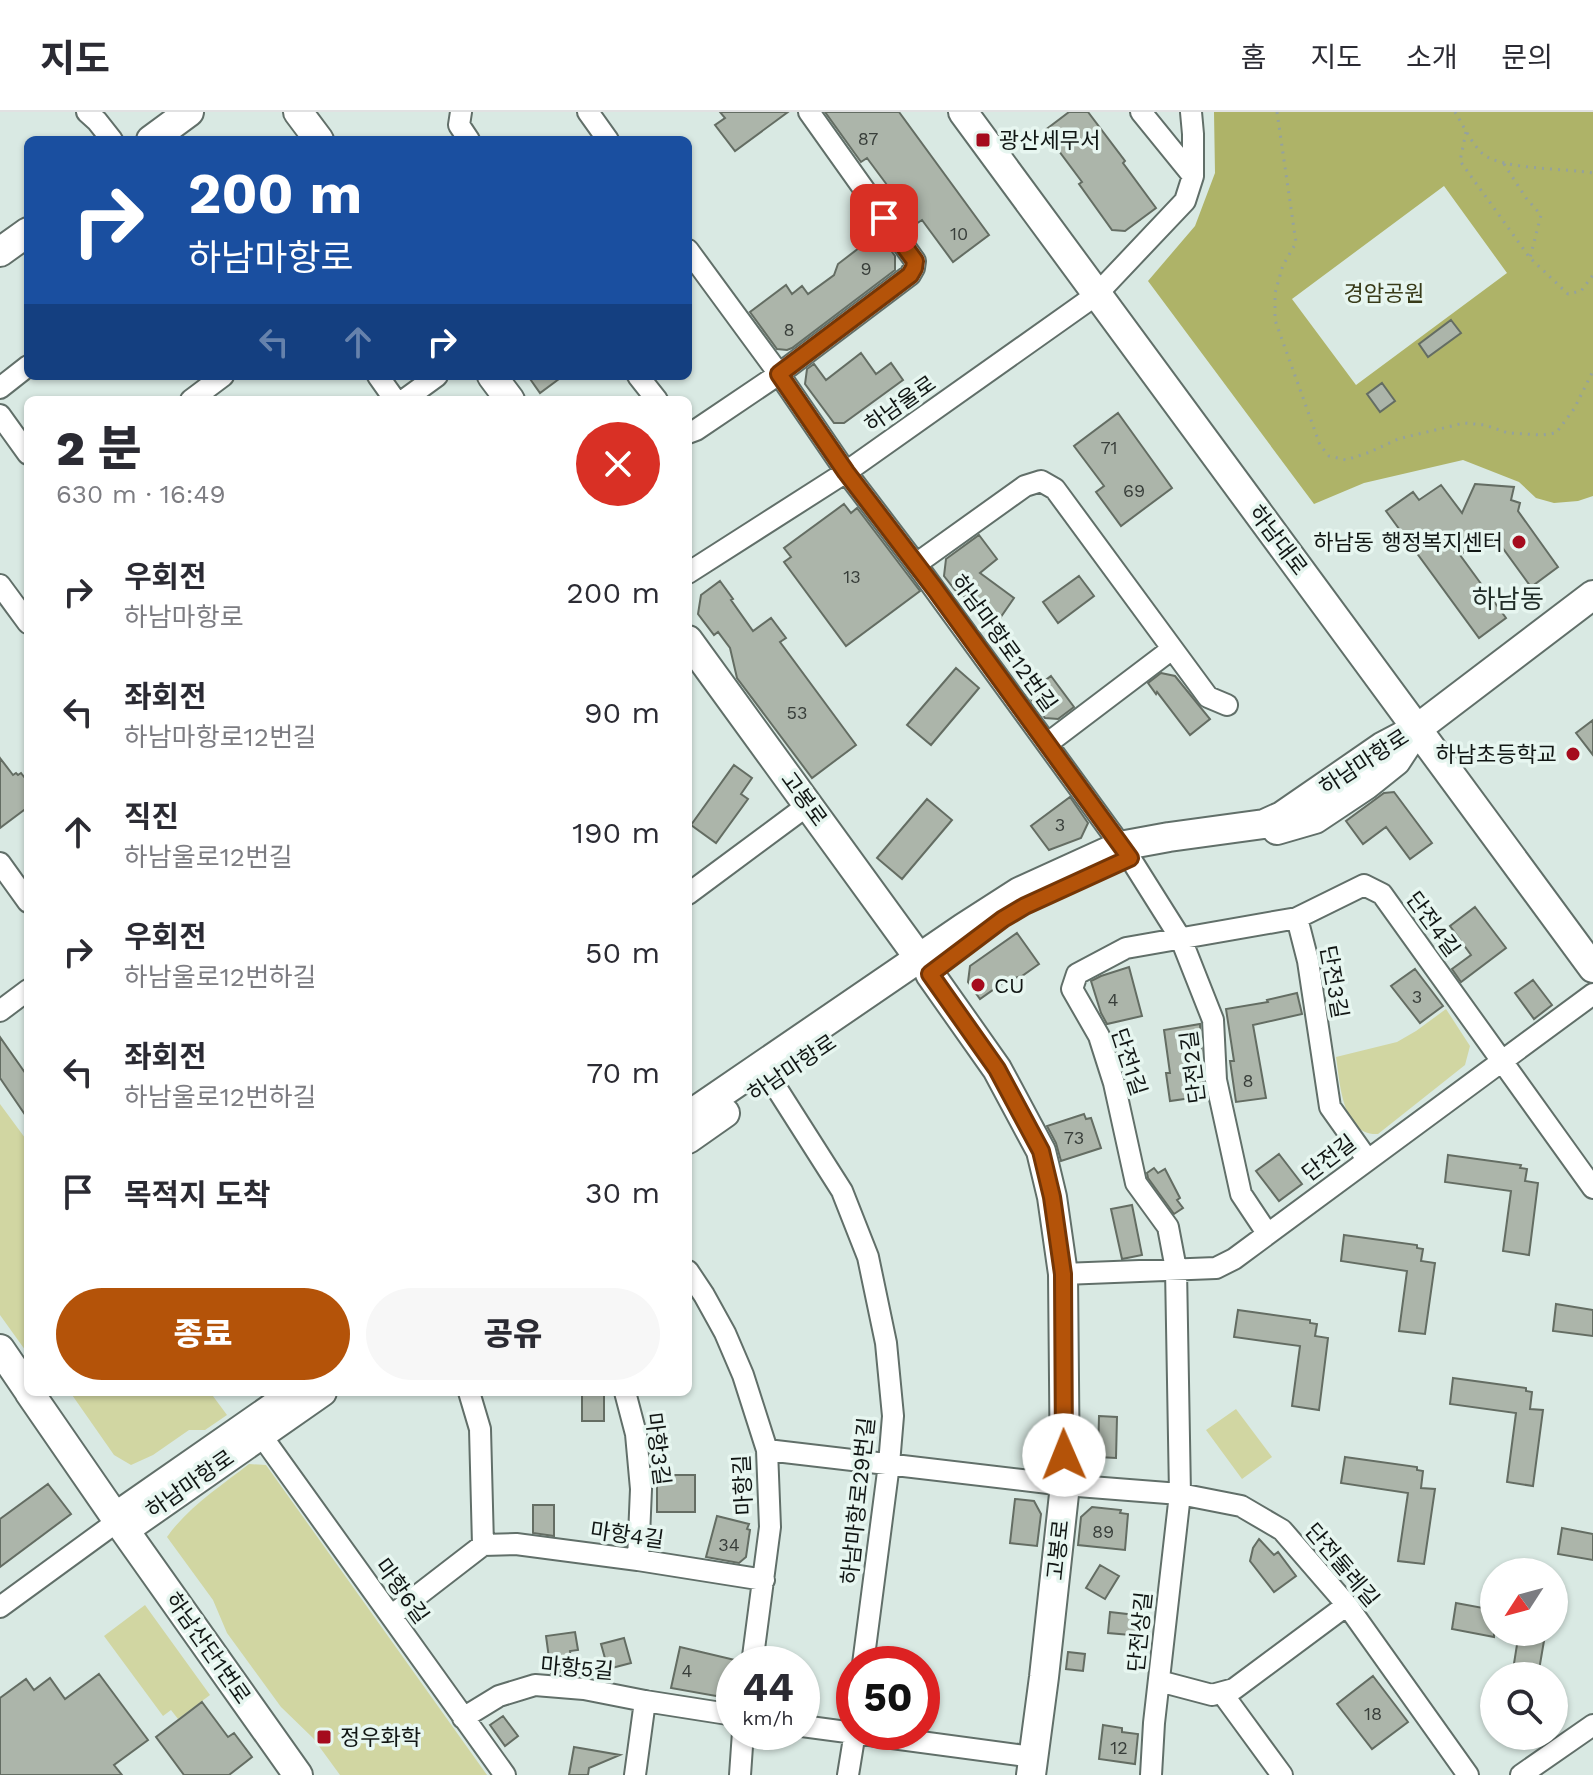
<!DOCTYPE html>
<html lang="ko">
<head>
<meta charset="utf-8">
<style>
	body { margin:0; font-family:"Work Sans","Noto Sans KR",sans-serif; background:#f7f7f7; color:#2b2b33; height:100vh; display:flex; flex-direction:column; font-size:30px; white-space:nowrap }
	* { box-sizing:border-box; margin:0 }
	p { font-size:26px; color:#7c7c81 }
	.icon { flex:none; width:44px; height:44px; fill:none; stroke:currentColor; stroke-width:2; stroke-linecap:round; stroke-linejoin:round }
	.map { position:relative; flex:1; overflow:hidden }
	.panel { position:absolute; left:24px; top:284px; width:668px; height:1000px; display:flex; flex-direction:column; background:#fff; border-radius:12px; box-shadow:0 2px 6px #0004 }
	.panel>* { flex:none }
	.hud { position:absolute; left:24px; top:24px; width:668px; height:244px; border-radius:12px; box-shadow:0 2px 6px #0004; background:#1a4fa0; color:#fff; overflow:hidden }
	.needle { width:52px; rotate:234deg }
	.controls { position:absolute; left:1480px; top:1446px; display:grid; gap:16px }
	.controls a { display:grid; place-items:center; width:88px; height:88px; border-radius:50%; background:#fff; box-shadow:0 2px 6px #0004; font-size:40px }
	.speed { position:absolute; left:716px; top:1534px; display:flex; gap:16px; font-size:40px; font-weight:700; text-align:center }
	.speed>* { display:grid; place-content:center; width:104px; height:104px; border-radius:50%; background:#fff; box-shadow:0 2px 6px #0004; line-height:1 }
	.speed small { font-size:20px; font-weight:400 }
	.speed .limit { border:12px solid #d22; background:#fff; color:#111 }
	.pin { position:absolute; display:grid; place-items:center; width:68px; height:68px; color:#fff; margin:-34px; border-radius:16px; box-shadow:0 4px 12px #0006 }
	.me { position:absolute; width:88px; margin:-44px; rotate:359deg; stroke-linejoin:round; filter:drop-shadow(0 0 6px #0008) }
	.turn { display:flex; align-items:center; gap:28px; height:168px; padding:0 32px; font-size:36px }
	.turn .icon { width:104px; height:104px; stroke-width:2.5 }
	.turn b { display:block; font-size:56px; line-height:68px }
	.lanes { display:flex; align-items:center; height:76px; padding:0 32px; background:#0003; justify-content:center; gap:40px; direction:ltr }
	.lanes .off { opacity:.35 }
	.round { display:grid; place-items:center; flex:none; width:84px; height:84px; border-radius:42px; background:#f7f7f7 }
	.headline { display:flex; align-items:center; justify-content:space-between; height:136px; padding:0 32px }
	h1 { font-size:48px; font-weight:800; line-height:60px }
	.cta { display:flex; gap:16px; margin-top:auto; padding:16px 32px }
	.cta a { flex:1; height:92px; border-radius:48px; background:#b45309; color:#fff; font-size:32px; font-weight:800; line-height:92px; text-align:center }
	.cta a+a { background:#f7f7f7; color:#2b2b33 }
	ul { padding:0; list-style:none }
	li { display:flex; align-items:center; gap:24px; height:120px; padding:0 32px }
	li div { flex:1 }
	li b { display:block; font-size:30px }
	li em { font-style:normal }
	header { display:flex; align-items:center; gap:48px; box-sizing:border-box; height:112px; padding:0 40px; background:#fff; border-bottom:2px solid #e1e1e2 }
	header strong { font-size:38px }
	nav { display:flex; gap:44px; margin-inline-start:auto; font-size:28px }
	.map>svg:first-child { display:block }
	.green { fill:#d1d6a2 }
	.forest { fill:#aeb368; fill-rule:evenodd }
	.building { fill:#acb5aa; stroke:#646d63; stroke-width:2 }
	.lines { fill:none; stroke-linecap:round; stroke-linejoin:round }
	.street-casing { stroke:#616f69; stroke-width:24 }
	.secondary-casing { stroke:#616f69; stroke-width:32 }
	.path { stroke:#95a29d; stroke-width:3; stroke-dasharray:2 6; stroke-linecap:butt }
	.street { stroke:#fff; stroke-width:20 }
	.secondary { stroke:#fff; stroke-width:28 }
	.route-casing { stroke:#753606; stroke-width:20 }
	.route { stroke:#b45309; stroke-width:14 }
	.poi-dot { fill:#a50b1d; stroke:#e7f6f0; stroke-width:3 }
	.labels { text-anchor:middle; dominant-baseline:central; stroke-width:7; stroke-linejoin:round; paint-order:stroke }
	.number-label { font-size:18px; fill:#383e3a }
	.poi-label { font-size:22px; fill:#111614; stroke:#e7f6f0; text-anchor:start }
	.park-label { font-size:22px; fill:#383a18; stroke:#e7f6f0 }
	.street-label { font-size:22px; fill:#111614; stroke:#e7f6f0 }
	.quarter-label { font-size:26px; fill:#212d28; stroke:#e7f6f0 }
</style>
</head>
<body>
<header>
<strong>지도</strong>
<nav><a>홈</a><a>지도</a><a>소개</a><a>문의</a></nav>
</header>
<div class="map">
<svg width="1593" height="1663" viewBox="0 0 1593 1663">
	<rect width="100%" height="100%" fill="#d9e9e3"/>
	<path class="green" d="M1446,897l24,37 -5,19 -87,69c-36,2 -38,-52 -42,-77l61,-15 19,-11z
		M0,992l28,38v212l-28,-39z
		M70,1280h140l17,23 -22,15h-16l-36,25 -22,10 -17,-10z
		M1236,1297l36,48 -30,22 -36,-49z
		M249,1352l17,1 221,310h-147l-27,-37 -32,-31 -54,-74 -14,-33 -46,-63c21,-30 54,-51 82,-73z
		M145,1493l65,90 -32,24 -7,-9 -8,6 -59,-80z"/>
	<path class="forest" d="M1214,0h379v384l-15,5 -24,2 -18,-5 -17,-16 -56,-22 -99,23 -50,21 -166,-223 47,-55 20,-53zM1444,74l63,87 -151,112 -64,-86z"/>
	<path class="building" d="M720,0h68l-53,39 -20,-26 10,-7z
		M825,0h74l90,123 -36,27 -31,-42 -6,4 -49,-66 -6,4z
		M1069,0h19l37,49 -2,2 33,45 -31,23 -13,-1 -33,-46 3,-2 -38,-51z
		M876,123l6,9 3,-2 10,14v14l-103,78 -5,2 -10,-1 -27,-37 36,-27 6,9 10,-8 6,8 26,-19 4,-11z
		M1451,208l10,13 -33,24 -9,-13z
		M861,241l15,21 15,-11 12,17 -59,43h-10l-29,-39 2,-15 7,-5 12,16z
		M528,264h35l-23,17z
		M1382,271l13,18 -15,11 -13,-18z
		M1118,301l54,75 -51,38 -25,-34 8,-6 -30,-40z
		M1475,372l39,3 -3,13 9,3 -2,8 40,56 -27,20 -40,-55 -31,23 46,63 -27,20 -93,-127 27,-19 6,8 22,-15 21,28z
		M844,392l7,9 6,-5 63,83 -74,55 -62,-84 7,-5 -7,-9z
		M979,423l18,24 -17,14 34,25 -16,23 -43,-31 -11,-14 2,-17z
		M1079,464l15,20 -36,27 -15,-21z
		M720,469l13,18 -2,1 22,31 18,-13 15,20 -6,4 76,103 -44,33 -75,-100 -7,-30 -12,-16 -4,3 -16,-21 3,-19z
		M956,556l23,20 -48,57 -24,-20z
		M1161,561l14,3 35,43 -20,16 -33,-43 -1,2 -8,-11z
		M1051,564l23,31 -16,12 -13,-1 -18,-24z
		M1593,608v35l-17,-22z
		M0,646l13,17 3,-2 2,2 3,-2 7,9v25l-28,21z
		M734,653l18,13 -11,16 7,5 -32,44 -25,-18z
		M1394,680l38,51 -22,16 -24,-32 -23,17 -17,-23 38,-28z
		M1070,685l18,26 -7,15 -32,12 -18,-24z
		M927,687l25,21 -50,59 -25,-21z
		M1475,795l31,41 -45,34 -9,-13 19,-14 -21,-29z
		M1017,821l22,31 -17,12 -15,4 -27,19 -12,-17 2,-16z
		M1129,855l13,49 -35,8 -6,-11 -10,-32 10,-5z
		M1415,857l28,37 -23,17 -29,-37z
		M1533,868l19,25 -18,14 -19,-26z
		M1297,881l5,21 -49,11 13,73 -30,4 -6,-41h4l-8,-52 42,-7 -1,-2z
		M1200,912l3,57 3,15 -36,5 -4,-28h4l-6,-43z
		M0,925l28,40v42l-28,-41z
		M1084,1002l2,5 5,-1 10,30 -40,13 -5,-18 -9,-17z
		M1279,1042l23,30 -23,17 -23,-30z
		M1448,1043l73,10 -1,3 7,1 -2,12 13,2 -9,72 -26,-4 8,-60 -66,-9z
		M1154,1056l4,5 7,-4 15,29 -3,2 6,8 -9,6 -26,-36 -1,-5z
		M1132,1093l10,50 -20,4 -11,-50z
		M1344,1123l73,10v3l6,1 -2,12 14,2 -10,71 -26,-3 8,-60 -66,-10z
		M1556,1192l37,6v26l-40,-5z
		M1238,1198l72,10v3l7,1 -2,12 13,2 -9,72 -27,-4 8,-60 -66,-9z
		M1453,1266l73,10v3l6,1 -2,17 13,1 -10,76 -26,-4 9,-69 -66,-9z
		M582,1282h22v27h-22z
		M1099,1304l18,1 -1,41 -18,-1z
		M1345,1345l72,10v3l6,1 -2,17 14,1 -11,75 -26,-3 10,-68 -67,-10z
		M657,1363h38v37h-38z
		M48,1372l23,30 -71,53v-48z
		M1015,1387l19,2 7,13 -4,32 -27,-3z
		M533,1393h21v31l-21,-3z
		M1092,1395l29,3 -1,3 8,1 -3,36 -47,-5 3,-28z
		M717,1404l32,8 -2,5 3,1 -4,27 -7,6 -33,-6z
		M1562,1416l31,6v26l-35,-6z
		M1259,1427l15,16 4,-3 18,24 -22,16 -24,-31 3,-13z
		M1100,1453l19,11 -14,23 -19,-11z
		M1456,1491l38,7v27l-42,-8z
		M1110,1500l34,4 -2,20 -34,-3z
		M575,1520l3,18 -8,1 1,8 -3,1 1,11 -18,2 -5,-37z
		M1519,1520l26,3 -7,41h-26z
		M624,1526l7,25 -23,6 -7,-25z
		M680,1535l55,13 -6,29 -13,7 -45,-8z
		M1068,1540l17,2 -2,17 -17,-2z
		M99,1562l49,66 -34,25 8,10h-122v-77l26,-19 8,11 16,-12 15,21z
		M1373,1564l35,46 -36,27 -35,-45z
		M202,1590l26,35 6,-4 18,24 -23,18h-45l-28,-38z
		M503,1604l15,20 -13,10 -15,-21z
		M1103,1613l19,3v4l16,2 -3,30 -36,-5z
		M574,1635l46,8 -31,13 -1,7h-19z"/>
	<g class="lines">
		<g class="street-casing">
			<path id="street" d="M87,0l10,9 15,19
				M461,0l-2,13 10,15
				M588,0l20,28
				M1141,0l52,64
				M688,138l91,124 67,98 70,92 214,294 51,81 32,81 3,60 25,114 26,39
				M378,264l17,24
				M638,264l19,24
				M0,276l28,-22
				M191,288l32,-24
				M404,288l33,-24
				M0,303l28,39
				M688,321l8,-3 83,-56 131,-99 4,-7 1,-7 -106,-149
				M916,452l109,-78 16,-5 14,8 153,208 19,8
				M688,461l158,-101 250,-177 89,-94 8,-25v-42l-2,-22
				M0,473l28,38
				M1048,631l124,-94
				M0,751l28,39
				M688,782l120,-89
				M1297,806l11,43 22,146 37,52
				M0,899l28,-21
				M772,969l70,110 26,66 18,86 7,73 -4,48 -26,200
				M688,1159l16,24 21,38 18,42 24,75 3,77 -18,137
				M1063,1162l153,-6 18,-9 359,-265
				M469,1280l11,37 3,116
				M625,1280l11,42 5,55 -3,71
				M261,1323l244,340
				M767,1338l298,35 115,9 61,12 41,24 65,75 121,170
				M0,1495l118,-86
				M391,1504l92,-71 33,-1 122,16 126,20
				M1159,1569l53,14 22,-6 113,-84
				M1222,1581l60,82
				M463,1606l36,-22 36,-11 49,4 61,12 89,14
				M802,1614l231,31
				M635,1663l10,-74
				M740,1663l3,-43
				M848,1663l7,-43
				M1151,1663l3,-52 26,-229 -4,-225 -8,-42 -32,-44 -22,-100 -15,-47 -27,-47 5,-15 49,-26 171,-30 67,-33 18,9 211,294
				M1521,1663l72,-50"/>
		</g>
		<g class="secondary-casing">
			<path id="secondary" d="M298,0l21,28
				M963,0c209,286 421,570 630,856
				M151,28l38,-28
				M0,140l28,-20
				M492,264l18,24
				M688,528l231,318
				M1277,718l38,-11 51,-34 30,-24 19,-29
				M930,862l67,95 44,82 11,46 11,77 2,211 -21,192 -13,98
				M688,1004l275,-188 56,-36 101,-46 49,-9 95,-13 18,-8 100,-69 36,-19 175,-133
				M688,1027l37,-26
				M0,1237l28,41
				M29,1280l89,129 180,254
				M295,1280l-171,119 -6,10 15,3 189,-132"/>
		</g>
		<path class="path" d="M1277,0l19,131 -13,22 -8,28v27l45,125 9,11 17,4 24,-8 28,-13 66,-16 21,2 23,8 34,2 14,-2 18,-24 19,-38
			M1455,0c8,13 16,31 28,42 19,16 83,14 110,19
			M1466,20l-6,29 70,97 38,36 13,-3 12,-16
			M1504,52l22,34 15,17 -11,43"/>
		<use href="#street" class="street"/>
		<use href="#secondary" class="secondary"/>
	</g>
	<g class="lines">
		<g class="route-casing">
			<path id="route" d="M884,106l31,43 -1,7 -4,7 -131,99 67,98 89,117 195,269 -105,48 -22,13 -73,55 67,95 44,82 11,46 11,77 1,181"/>
		</g>
		<use href="#route" class="route"/>
	</g>
	<g class="poi-dot">
		<rect x="975" y="20" width="16" height="16" rx="4"/>
		<circle cx="1519" cy="430" r="8"/>
		<circle cx="1573" cy="642" r="8"/>
		<circle cx="978" cy="873" r="8"/>
		<rect x="316" y="1617" width="16" height="16" rx="4"/>
	</g>
	<g class="labels">
		<g class="number-label">
			<text x="868" y="26">87</text>
			<text x="959" y="121">10</text>
			<text x="866" y="156">9</text>
			<text x="789" y="217">8</text>
			<text x="1109" y="335">71</text>
			<text x="1134" y="378">69</text>
			<text x="852" y="464">13</text>
			<text x="797" y="600">53</text>
			<text x="1060" y="712">3</text>
			<text x="1417" y="884">3</text>
			<text x="1113" y="887">4</text>
			<text x="1248" y="968">8</text>
			<text x="1074" y="1025">73</text>
			<text x="1103" y="1419">89</text>
			<text x="729" y="1432">34</text>
			<text x="687" y="1558">4</text>
			<text x="1373" y="1601">18</text>
			<text x="1119" y="1635">12</text>
		</g>
		<g class="poi-label">
			<text x="999" y="28">광산세무서</text>
			<text x="1503" y="430" text-anchor="end">하남동 행정복지센터</text>
			<text x="1557" y="642" text-anchor="end">하남초등학교</text>
			<text x="994" y="873">CU</text>
			<text x="340" y="1625">정우화학</text>
		</g>
		<g class="park-label">
			<text x="1384" y="181">경암공원</text>
		</g>
		<g class="street-label">
			<text transform="translate(900 292) rotate(-35)">하남울로</text>
			<text transform="translate(1278 428) rotate(53)">하남대로</text>
			<text transform="translate(1004 531) rotate(54)">하남마항로12번길</text>
			<text transform="translate(1364 650) rotate(-33)">하남마항로</text>
			<text transform="translate(804 687) rotate(54)">고봉로</text>
			<text transform="translate(1433 812) rotate(54)">단전4길</text>
			<text transform="translate(1334 870) rotate(80)">단전3길</text>
			<text transform="translate(1129 950) rotate(72)">단전1길</text>
			<text transform="translate(1193 955) rotate(-97)">단전2길</text>
			<text transform="translate(792 956) rotate(-34)">하남마항로</text>
			<text transform="translate(1329 1046) rotate(-37)">단전길</text>
			<text transform="translate(658 1337) rotate(83)">마항3길</text>
			<text transform="translate(190 1372) rotate(-35)">하남마항로</text>
			<text transform="translate(743 1373) rotate(-93)">마항길</text>
			<text transform="translate(858 1389) rotate(-84)">하남마항로29번길</text>
			<text transform="translate(627 1423) rotate(8)">마항4길</text>
			<text transform="translate(1058 1438) rotate(-84)">고봉로</text>
			<text transform="translate(1342 1453) rotate(50)">단전둘레길</text>
			<text transform="translate(402 1479) rotate(54)">마항6길</text>
			<text transform="translate(1140 1520) rotate(-84)">단전상길</text>
			<text transform="translate(208 1536) rotate(55)">하남산단1번로</text>
			<text transform="translate(577 1556) rotate(5)">마항5길</text>
		</g>
		<g class="quarter-label">
			<text x="1508" y="487">하남동</text>
		</g>
	</g>
</svg>
<div class="controls">
<a><svg class="needle" viewBox="-14 -14 28 28"><path d="M0-13l5 13h-10z" fill="#e53935"/><path d="M0 13l5-13h-10z" fill="#7c7c81"/></svg></a>
<a><svg class="icon" aria-label="search" viewBox="0 0 24 24"><circle cx="10" cy="10" r="6"/><path d="M15 15l6 6"/></svg></a>
</div>
<div class="speed"><div>44<small>km/h</small></div><div class="limit">50</div></div>
<div class="pin" style="left:884px;top:106px;background:#d93025"><svg class="icon" aria-label="arrive" viewBox="0 0 24 24"><path d="M6 21V4h12l-3 4 3 4H6"/></svg></div>
<svg class="me" style="left:1064px;top:1343px" viewBox="-20 -20 40 40"><circle r="19" fill="#fff"/><path d="M0-13L10 11 0 6-10 11z" fill="#b45309"/></svg>
<div class="hud">
<div class="turn"><svg class="icon" aria-label="right" viewBox="0 0 24 24"><path d="M7 20v-9h11M14 6l5 5-5 5"/></svg><div><b>200 m</b>하남마항로</div></div>
<div class="lanes"><svg class="icon off" aria-label="left" viewBox="0 0 24 24"><path d="M17 20v-9H6M10 6l-5 5 5 5"/></svg><svg class="icon off" aria-label="ahead" viewBox="0 0 24 24"><path d="M12 20V5M6 11l6-6 6 6"/></svg><svg class="icon" aria-label="right" viewBox="0 0 24 24"><path d="M7 20v-9h11M14 6l5 5-5 5"/></svg></div>
</div>
<section class="panel">
<div class="headline"><div><h1>2 분</h1><p>630 m · 16:49</p></div><a class="round" style="background:#d93025;color:#fff"><svg class="icon" aria-label="close" viewBox="0 0 24 24"><path d="M6 6l12 12M18 6L6 18"/></svg></a></div>
<ul>
<li><svg class="icon" aria-label="right" viewBox="0 0 24 24"><path d="M7 20v-9h11M14 6l5 5-5 5"/></svg><div><b>우회전</b><p>하남마항로</p></div><em>200 m</em></li>
<li><svg class="icon" aria-label="left" viewBox="0 0 24 24"><path d="M17 20v-9H6M10 6l-5 5 5 5"/></svg><div><b>좌회전</b><p>하남마항로12번길</p></div><em>90 m</em></li>
<li><svg class="icon" aria-label="ahead" viewBox="0 0 24 24"><path d="M12 20V5M6 11l6-6 6 6"/></svg><div><b>직진</b><p>하남울로12번길</p></div><em>190 m</em></li>
<li><svg class="icon" aria-label="right" viewBox="0 0 24 24"><path d="M7 20v-9h11M14 6l5 5-5 5"/></svg><div><b>우회전</b><p>하남울로12번하길</p></div><em>50 m</em></li>
<li><svg class="icon" aria-label="left" viewBox="0 0 24 24"><path d="M17 20v-9H6M10 6l-5 5 5 5"/></svg><div><b>좌회전</b><p>하남울로12번하길</p></div><em>70 m</em></li>
<li><svg class="icon" aria-label="arrive" viewBox="0 0 24 24"><path d="M6 21V4h12l-3 4 3 4H6"/></svg><div><b>목적지 도착</b></div><em>30 m</em></li>
</ul>
<div class="cta"><a>종료</a><a>공유</a></div>
</section>
</div>
</body>
</html>
